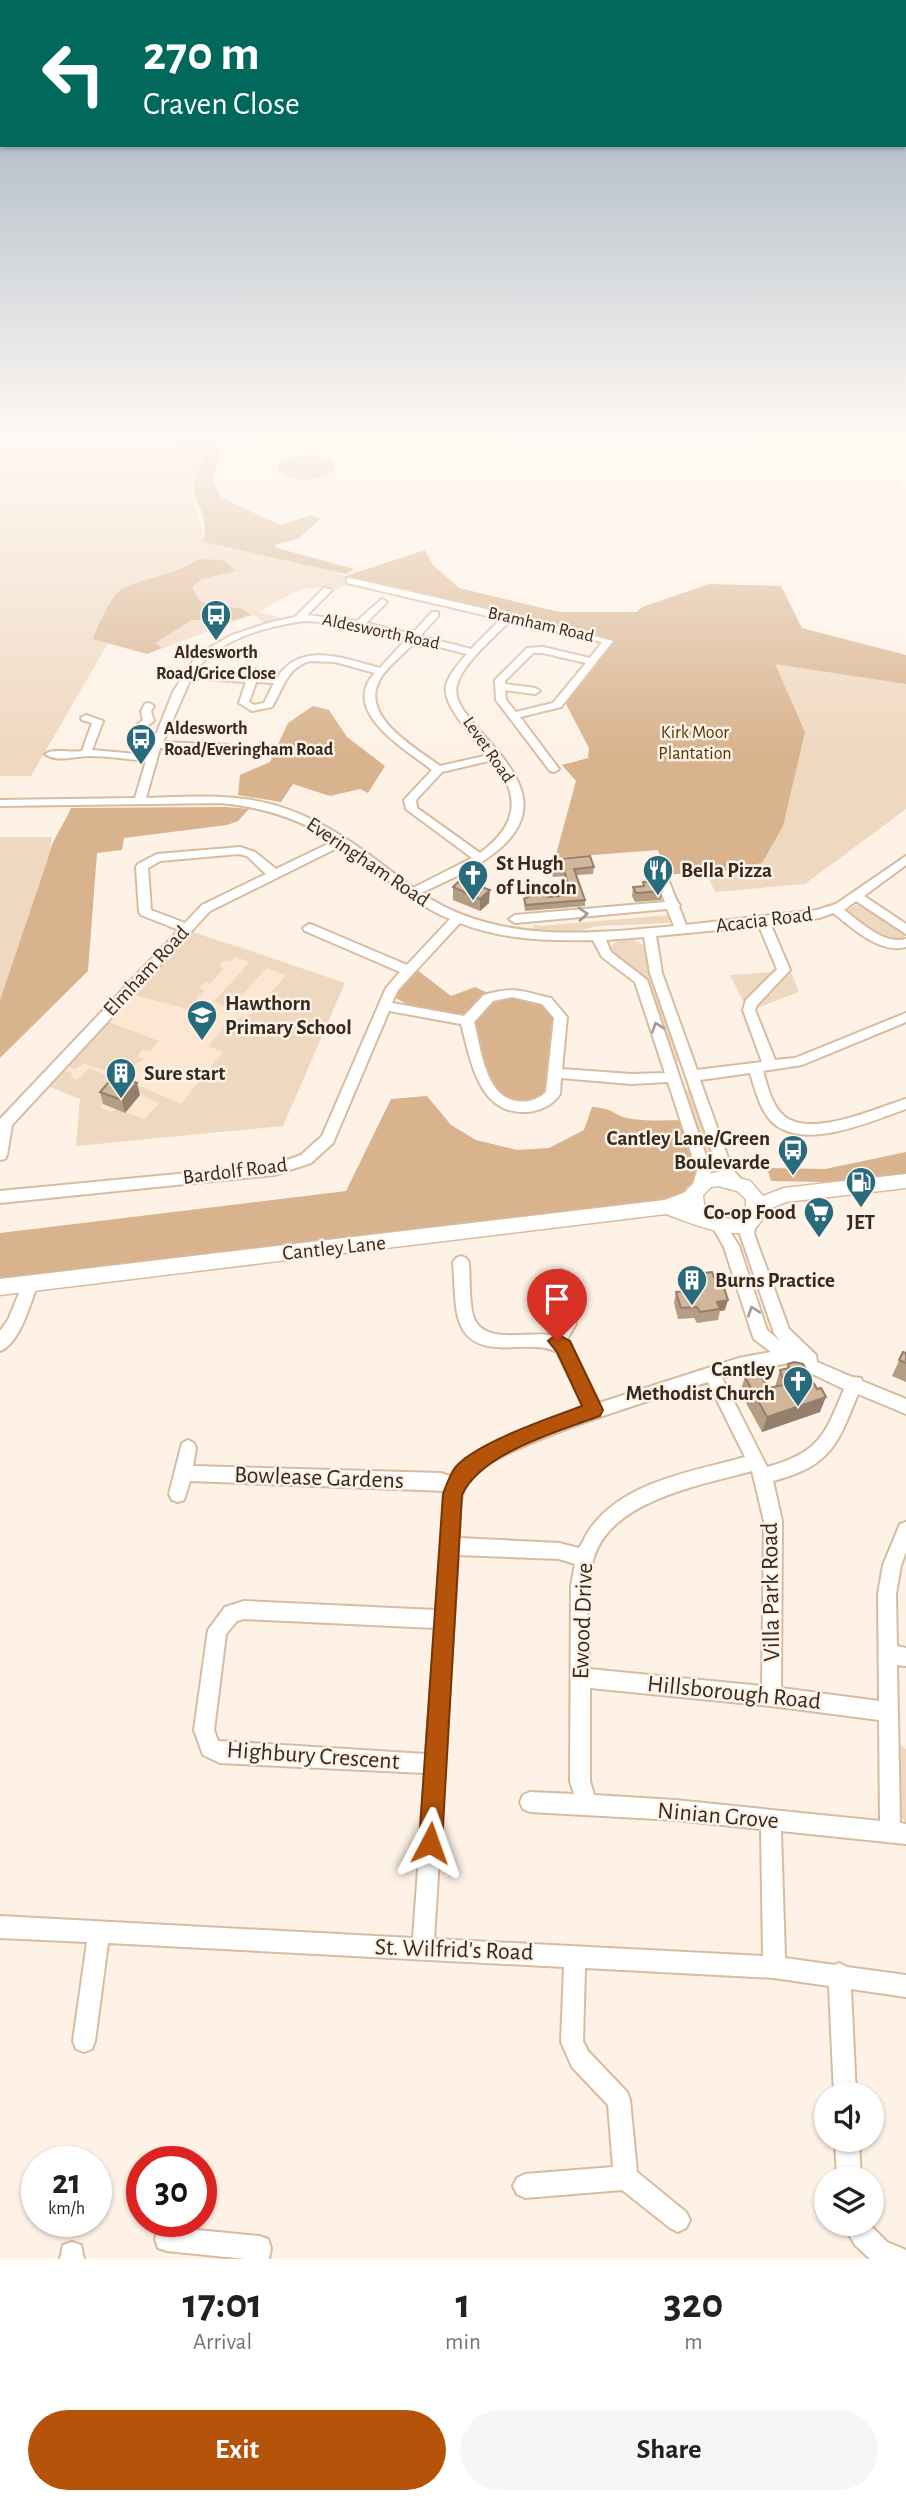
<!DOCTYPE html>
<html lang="en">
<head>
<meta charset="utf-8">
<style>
	body { margin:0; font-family:"Alegreya Sans",sans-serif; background:#f6f6f6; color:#202124; height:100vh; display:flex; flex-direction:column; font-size:26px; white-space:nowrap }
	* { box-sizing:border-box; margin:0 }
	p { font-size:23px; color:#757577 }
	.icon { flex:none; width:38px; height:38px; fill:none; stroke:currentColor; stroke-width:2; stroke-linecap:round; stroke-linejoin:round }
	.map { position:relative; height:2259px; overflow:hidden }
	.sheet { display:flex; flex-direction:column; background:#fff; flex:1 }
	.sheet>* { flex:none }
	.guide { position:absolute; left:0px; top:0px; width:906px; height:147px; box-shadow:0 2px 5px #0004; background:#00695c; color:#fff; overflow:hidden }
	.controls { position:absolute; left:814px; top:2082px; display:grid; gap:14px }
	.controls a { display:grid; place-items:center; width:70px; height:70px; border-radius:50%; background:#fff; box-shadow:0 2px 5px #0004; font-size:35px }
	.speed { position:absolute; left:21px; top:2146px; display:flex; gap:14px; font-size:35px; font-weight:700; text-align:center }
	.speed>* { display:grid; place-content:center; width:91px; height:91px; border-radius:50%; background:#fff; box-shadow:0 2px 5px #0004; line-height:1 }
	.speed small { font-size:18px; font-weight:400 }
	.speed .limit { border:10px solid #d22; background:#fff; color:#111 }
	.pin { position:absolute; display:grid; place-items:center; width:60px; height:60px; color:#fff; margin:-72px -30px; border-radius:50% 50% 50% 0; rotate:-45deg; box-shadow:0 0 7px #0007 }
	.pin .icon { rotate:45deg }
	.me { position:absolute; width:77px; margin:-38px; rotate:4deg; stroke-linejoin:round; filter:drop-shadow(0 0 5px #0008) }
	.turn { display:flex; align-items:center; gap:24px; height:147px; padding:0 28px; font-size:32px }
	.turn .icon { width:91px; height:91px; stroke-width:2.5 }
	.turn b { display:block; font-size:49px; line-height:60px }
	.eta { display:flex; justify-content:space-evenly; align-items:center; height:119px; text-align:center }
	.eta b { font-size:42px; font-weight:600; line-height:49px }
	.action { display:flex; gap:14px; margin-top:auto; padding:14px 28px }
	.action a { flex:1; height:80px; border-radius:42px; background:#b45309; color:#fff; font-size:28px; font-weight:600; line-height:80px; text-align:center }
	.action a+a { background:#f6f6f6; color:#202124 }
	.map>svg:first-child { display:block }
	.built { fill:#fce7d2 }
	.green { fill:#efd8c0 }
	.forest { fill:#d8b38e }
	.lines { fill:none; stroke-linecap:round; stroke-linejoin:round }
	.minor-casing { stroke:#d8bca0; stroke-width:4 }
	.major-casing { stroke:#d8bca0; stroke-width:3 }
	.minor { fill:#fff; fill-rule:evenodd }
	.major { fill:#fff; fill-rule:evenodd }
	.wall { fill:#b59d84 }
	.shaded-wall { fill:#937f6c }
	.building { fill:#d2b69a; stroke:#937f6c; stroke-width:2 }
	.oneway { stroke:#a49f9a }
	.route { fill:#b45309; stroke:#753606; stroke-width:2 }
	.labels { text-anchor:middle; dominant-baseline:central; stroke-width:5; stroke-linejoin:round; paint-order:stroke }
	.far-street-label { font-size:18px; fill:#352a1f; stroke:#fef2e7 }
	.far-poi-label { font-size:18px; font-weight:bold; fill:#352a1f; stroke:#fef2e7 }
	.far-park-label { font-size:18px; fill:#573403; stroke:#fef2e7 }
	.street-label { font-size:21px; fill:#352a1f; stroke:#fef2e7 }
	.poi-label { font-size:21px; font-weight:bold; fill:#352a1f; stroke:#fef2e7; text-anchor:start }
	.near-street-label { font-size:24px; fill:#352a1f; stroke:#fef2e7 }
</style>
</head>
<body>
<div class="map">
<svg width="906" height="2259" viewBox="0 0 906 2259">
	<rect width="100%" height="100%" fill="#fef2e7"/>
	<path class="built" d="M231,943l114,40 -62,143 -207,20 4,-47 -35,-14 85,-91z"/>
	<path class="green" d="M0,436h140l69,16c-17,20 -20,43 -10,68 4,10 5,11 4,22l129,29 18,8 -11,10c-36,-6 -49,5 -80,23l22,6 -15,5 -14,-8 -105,39 -39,-11 -77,133h-31z
		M774,663l132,21v125l-101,75 -90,8 -8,-18 55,-11 43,-131z
		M0,837h52l-4,21 -48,142z
		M855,905h9l41,28v7l-17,2 -39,-28 -1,-5z
		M669,915v8l-70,3 -23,5 -43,-2 1,-5 5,2z
		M190,931l155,52 -62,143 -207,20 4,-47 -35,-14 14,-15 13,3 -1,4 6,3 12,-12 33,14 -22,25 11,5 4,-3 30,10 14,-16 -28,-13 4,-6 46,20 42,-52 -15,-6 21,-25 23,-7 34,-39 -19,-7 -37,40 -17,-6 37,-40 -15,-5 -5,5 -6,-2 -5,6 5,2 -14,16 -5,-2 -6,6 6,2 -13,14 5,2 -2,5 -65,-17z
		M633,939l14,9 6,33 26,81 -6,-1 -30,-85 -31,-23 -1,-7 7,-5z
		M790,970l9,22 -45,17v-4z
		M775,972l-32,29 -13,-26z
		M106,1021l53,20 -9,10 -7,-2 -6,7 7,3 -17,10 6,3 -6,5 -43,-13 -9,5 -11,-5z
		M685,1090h6l25,70h-9z
		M891,1739l15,10v74l-10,-13z"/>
	<path class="forest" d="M140,436h81l-4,13 4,6 -9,23 8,18 8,5 53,24 31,-10 8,4 -22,20 -23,6 2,3 77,21 -8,5 -143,-32c10,-40 -29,-44 6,-90z
		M310,455l23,6 2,9c-15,12 -41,13 -56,2v-8l12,-7z
		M425,550l8,15 26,23 100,24h78l5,-5 67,-23 72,2 21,42 104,27v29l-131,-20 30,68 -22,94 -21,37 -55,11h-41l-8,-24 -103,8 21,-77 -14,-16 26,-7 1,-10 -24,-46 48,-62 -270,-63z
		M198,559l25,1 13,11 -35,8 -9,8 8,15 42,7 10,6 -20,5h-40l-37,23 7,5 -15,6 -54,-15c5,-14 14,-33 23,-45 14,-15 59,-17 82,-35z
		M313,706l16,4 18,27 38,29 -17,27 -8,-4 -30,7 -37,-12 -12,18 -43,-7 2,-20 30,-13 18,-39z
		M226,807l23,2 -11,12 -11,4 -103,13 -2,12 -25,3 -9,118 -88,87v-58l48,-142c4,-20 15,-31 23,-50z
		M416,969l35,27 24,-9 13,6 -18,15 -6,11 -56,-14 -14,-8 6,-12z
		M505,995l35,9 14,15 -9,71c-5,8 -13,11 -22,12 -33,4 -47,-56 -49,-81l19,-22z
		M427,1096l24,29 25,15 41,10 32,-2 35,-18 8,-23c22,1 21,8 35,11 20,4 41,2 61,2l16,51 -37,36 -667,79v-53l346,-42 45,-92z
		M906,1152v23l-83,7 -52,-1 -4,-13 58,1z"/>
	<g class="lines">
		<g class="minor-casing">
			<path id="minor" d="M350,578l158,36 105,27 -52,66 -41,10 39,52 -5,3 -4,-1 -54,-71 -1,-20 32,-32 16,-1 47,11 12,-16 -92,-21c-16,16 -48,43 -53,64 -4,15 8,27 16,38 16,19 35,37 45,59 28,59 -57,92 -97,111 74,51 169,41 253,33l-7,-17 -152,14 -6,-4 6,-4 150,-13 -10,-25 6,-4c11,5 11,24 19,32l-1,2 7,18 131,-15 19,-6 70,-48v9l-42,31 42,28v10l-50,-33 -12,9c17,12 39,35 62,29v8c-27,7 -53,-19 -73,-34l-14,5 -48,7 19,45 -33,35 -2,5 20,50 20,-2 111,-45v9l-104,43 -39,6c4,14 8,30 17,41 25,30 95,-4 126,-13v10c-35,12 -102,43 -134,13 -12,-12 -17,-33 -22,-49l-50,7 32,89 10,11 -2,4h-10l-11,-12 -69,-199 -6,-36 -38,3 5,12 36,28 64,191 -6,18h-10l-2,-4 4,-14 -29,-89 -37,2 -70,-6 -1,16c-7,11 -20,17 -33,18 -49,3 -56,-52 -66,-88l-72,-13 -56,132 -22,20 -37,12 -274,28v-12l273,-26 28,-10 21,-19 64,-148 14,-16 -95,-41 -2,-3 6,-4 4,1 94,40 43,-46c-41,-17 -72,-49 -109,-73l-131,65 -198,214 -5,30 -2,4 -5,1v-41l179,-189 -38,-15 -2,-3 -3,-45 2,-3 19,-10 83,-7 15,5 21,17 58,-28c-35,-23 -72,-34 -113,-38l-221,3v-6l135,-2 11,-37c-19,-2 -38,-5 -57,-5 -15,0 -31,7 -44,-2 9,-6 25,-1 37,-3l10,-28 -10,-3 -1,-2 5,-3 17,6 -11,29 56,5 25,-63 20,-31 9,-9 30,-17 36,-12 27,-6 29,-29 8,2 -25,25 50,6 25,-22 5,3 -21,21 46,11 20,-22h6v4l-18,20 51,13 30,-30 -154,-36v-4zM305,621l33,2 69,15 -27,30c-35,-9 -79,-28 -103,10l-82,-6c22,-33 72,-46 110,-51zM416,641l51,13c-8,9 -18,20 -21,32 -4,21 31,54 43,69l-49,11c-24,-18 -80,-49 -61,-85 6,-13 27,-29 37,-40zM533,653h10l43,10 -33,40 -37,9 -10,-12 -1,-10 30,4 5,-3 -5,-3 -30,-4v-3zM310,661l25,1 40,11c-36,38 30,76 57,97l-28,30 2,9 66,49 -59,30c-52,-40 -102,-81 -169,-89 -32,-4 -65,-2 -98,-1l14,-50 68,3 5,-3 -5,-3 -65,-3 28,-64 55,4 -7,21 13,8 20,-4c11,-18 15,-40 38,-46zM256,682l18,1 -10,20 -10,2 -5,-3zM493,760c29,38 24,65 -13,93l-63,-45 -1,-8 26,-28zM239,854l8,2 19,18 -64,31 -17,18 -34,-13 -3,-42 12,-7zM460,923c42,17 89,18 133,17l9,17 33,25 30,91 -34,1 -69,-5 5,-52 -16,-19 -5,-1c-27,-7 -34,-10 -62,-2l-20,21 -72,-13 6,-13zM759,926l18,43 -31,31 -3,10 19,52 -65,8 -35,-97 -6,-37zM512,997l30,7 12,14 -8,74c-9,8 -18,11 -30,9 -32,-6 -35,-54 -42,-79l19,-21z
				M149,703l5,3 -3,5 3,10 -7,5h-8l-1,-2 5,-4 -2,-9 4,-7z
				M749,1215l5,2 2,4 -2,13 35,95 27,26 1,7 35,15 9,1 1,3 44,18v15l-48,-20c-21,52 -28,72 -85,87l9,40 -1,167 98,13 -1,-107 5,-29 17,-41 6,-2v30l-5,13 -5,29 1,52 9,2v18l-9,-1 3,158 6,1v20l-125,-13 4,127 50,7 4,-2 8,4 59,8v22l-55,-8 5,106h-22l-5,-109 -55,-8 -189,-10 -2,73 5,10 39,41 3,8 7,72 49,40 4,8 -4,8 -8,4 -8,-4 -48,-38 -97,8 -8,-4 -4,-8 4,-8 8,-4 88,-7 -5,-62 -36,-38 -11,-25 3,-75 -456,-24 -13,98 -3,8 -8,3 -8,-3 -3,-8 14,-99 -87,-4v-22l413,22 12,-165 -205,-10 -17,-8 -9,-25 14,-100 17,-23 19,-6 192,9 10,-119 -256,-10 -6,19 -6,2 -6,-2 -3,-6 13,-51 6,-3 6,3 2,5 -3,18 248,7 11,4 13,-18 78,-37 42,-14 -28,-56c-13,-7 -28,-5 -43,-5 -65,5 -57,-36 -61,-85l3,-4 5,-2 5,2 3,4c1,16 0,33 3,49 6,36 54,20 80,24l8,-12 -7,-47 3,-4 5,-2 5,2 10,52 -10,17 3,1 30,61 140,-45 32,-6 -17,-13 -2,-5 -28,-87 -12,-21 2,-4h10l15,24 28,84 13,11 -6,-8 -34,-99 4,-17zM789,1363l55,26c-19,46 -25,64 -77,78l-45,-89 17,-6zM708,1382l37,75c-50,14 -118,24 -152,68 -6,6 -9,16 -14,23l-20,-5 -100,-5c1,-19 -1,-41 9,-57 21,-34 195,-84 240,-99zM752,1471l12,50 -2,165 -173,-17c0,-35 -6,-77 5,-112 18,-57 107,-72 158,-86zM458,1555l101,4 16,5 -4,22 -1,195 4,13 -44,-2 -7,3 -3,7 3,7 7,3 145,8 86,9 2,127 -329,-17zM244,1619l191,9 -9,126 -208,-13 -4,-11 12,-96 11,-13zM590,1688l181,18 108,14 1,101 -205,-21 -81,-5 -4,-14z
				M30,1277l5,2 3,4c-7,18 -18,61 -38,68v-20l8,-11 17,-41z
				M835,2140h24l2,39h-24z
				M843,2224h26l18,18 19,8v9h-36l-15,-14z
				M167,2227l92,9 9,3 3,9 -2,11h-24l-78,-8 -9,-3 -3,-9 3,-9z
				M72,2242l9,3 3,14h-24l3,-14z"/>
		</g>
		<g class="major-casing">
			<path id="major" d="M718,1172l32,9 13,15 21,-8 122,-14v14l-120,14 -22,9c-5,43 -76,11 -98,3l-666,81v-16l665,-79c6,-3 18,-5 22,-10 11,-11 15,-15 31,-18zM718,1186l19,5 9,8v13l-11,7 -23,-2 -8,-12 -1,-10 8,-8z"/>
		</g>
		<use href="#minor" class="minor"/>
		<use href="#major" class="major"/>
	</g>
	<path class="wall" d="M549,860l45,7 -1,7 -16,1 8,25v6l-60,5 -1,-6v-6l5,-2 -1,-9 19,9 22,-2 -5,-19 -11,1 -4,-11z
		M643,882l19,9 -1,9 -26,2 -3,-6 1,-9 10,-1z
		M453,887l36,16 -9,8 -27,-11z
		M100,1092l40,3 -15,18 -22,-9z
		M692,1274l33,36 -5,1 -2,9 -21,3 -3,-5 -16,1 -4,-16 2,-11 15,-2 -1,-5z
		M903,1352l3,1v29l-14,-6z
		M788,1364l32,48 -58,20 -22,-40 5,-15 23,11 7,-1 5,-17 7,-1z"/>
	<path class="shaded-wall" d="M490,890l-1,13 -9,8v-12z
		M137,1083l3,12 -15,18 -3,-13z
		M728,1300l-3,10 -5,1v-2l-3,-7z
		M826,1397l-6,15 -58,20 5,-15z"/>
	<path class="building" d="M590,856l4,11 -20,2 11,31 -59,5 -2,-6 6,-3 -2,-8 17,-1 2,10 24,-2 -7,-25 -11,1 -4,-11z
		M461,879l29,11 -10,9 -27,-12z
		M658,881l4,10 -26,2 -3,-6 11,-1 -1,-4z
		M115,1075l22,8 -15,17 -22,-8z
		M712,1272l4,10h6l6,18 -11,2 3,7 -20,3 -3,-5 -16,1 -5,-16 17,-2 3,-4 -4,-12z
		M903,1352l3,1v10l-7,-3z
		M794,1362l9,2 14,25 4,-1 5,9 -59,20 -22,-40 14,-5 9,16 17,-3 -5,-15 9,-2 -1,-4z"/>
	<defs><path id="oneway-chevron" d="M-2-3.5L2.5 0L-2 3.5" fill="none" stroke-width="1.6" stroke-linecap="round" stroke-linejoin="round" transform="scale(1.75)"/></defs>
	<g class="oneway">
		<use href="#oneway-chevron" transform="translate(583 914) rotate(-4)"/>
		<use href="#oneway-chevron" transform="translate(657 1027) rotate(-109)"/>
		<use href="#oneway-chevron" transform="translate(753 1311) rotate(-109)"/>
	</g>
	<linearGradient id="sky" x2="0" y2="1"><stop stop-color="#93a6b7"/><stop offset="0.58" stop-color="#fff9f4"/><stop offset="1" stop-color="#fff9f4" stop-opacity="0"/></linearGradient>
	<rect width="906" height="752" fill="url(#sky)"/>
	<path class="route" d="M557,1334l13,7 33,69 -3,6c-41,15 -119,37 -138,79l-20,348 -3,9 -9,3 -8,-3 -3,-9 24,-349c3,-8 6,-17 11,-25 18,-25 98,-52 128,-63l-25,-54 -9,-11z"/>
	<defs>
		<g id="bus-pin" transform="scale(1.575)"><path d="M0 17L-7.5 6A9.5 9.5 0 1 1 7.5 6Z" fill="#276b7c" stroke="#fef2e7"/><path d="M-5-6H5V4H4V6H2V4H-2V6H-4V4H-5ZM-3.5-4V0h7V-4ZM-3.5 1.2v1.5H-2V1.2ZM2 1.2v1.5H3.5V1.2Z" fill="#fff"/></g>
		<g id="restaurant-pin" transform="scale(1.575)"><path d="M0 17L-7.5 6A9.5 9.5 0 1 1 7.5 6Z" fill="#276b7c" stroke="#fef2e7"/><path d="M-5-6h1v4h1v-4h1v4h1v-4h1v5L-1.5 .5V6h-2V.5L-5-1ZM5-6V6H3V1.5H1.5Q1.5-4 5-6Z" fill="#fff"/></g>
		<g id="church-pin" transform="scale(1.575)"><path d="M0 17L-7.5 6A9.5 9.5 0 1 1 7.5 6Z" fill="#276b7c" stroke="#fef2e7"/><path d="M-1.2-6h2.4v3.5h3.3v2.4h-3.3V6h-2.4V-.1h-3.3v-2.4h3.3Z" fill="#fff"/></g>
		<g id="school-pin" transform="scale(1.575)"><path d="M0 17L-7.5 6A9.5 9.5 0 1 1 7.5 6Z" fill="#276b7c" stroke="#fef2e7"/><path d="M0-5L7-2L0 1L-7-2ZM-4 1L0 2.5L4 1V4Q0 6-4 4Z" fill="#fff"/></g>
		<g id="building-pin" transform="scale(1.575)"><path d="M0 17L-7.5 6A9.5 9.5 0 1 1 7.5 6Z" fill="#276b7c" stroke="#fef2e7"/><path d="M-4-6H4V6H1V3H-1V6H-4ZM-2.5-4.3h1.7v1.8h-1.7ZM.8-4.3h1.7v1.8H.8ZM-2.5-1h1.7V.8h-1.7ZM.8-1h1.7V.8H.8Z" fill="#fff"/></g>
		<g id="fuel-pin" transform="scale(1.575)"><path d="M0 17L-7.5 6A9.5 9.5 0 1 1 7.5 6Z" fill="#276b7c" stroke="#fef2e7"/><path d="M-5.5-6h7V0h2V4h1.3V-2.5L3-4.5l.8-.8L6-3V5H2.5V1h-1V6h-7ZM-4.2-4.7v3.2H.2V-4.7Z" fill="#fff"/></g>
		<g id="supermarket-pin" transform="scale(1.575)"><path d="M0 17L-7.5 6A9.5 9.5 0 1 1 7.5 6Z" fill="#276b7c" stroke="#fef2e7"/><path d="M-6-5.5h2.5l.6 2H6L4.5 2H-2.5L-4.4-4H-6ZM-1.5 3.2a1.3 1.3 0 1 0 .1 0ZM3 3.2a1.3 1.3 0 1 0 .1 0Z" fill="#fff"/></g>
	</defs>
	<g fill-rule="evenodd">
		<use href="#bus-pin" x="216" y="615"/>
		<use href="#bus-pin" x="141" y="739"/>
		<use href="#restaurant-pin" x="658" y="870"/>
		<use href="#church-pin" x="473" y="875"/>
		<use href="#school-pin" x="202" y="1015"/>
		<use href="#building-pin" x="121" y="1073"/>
		<use href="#bus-pin" x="793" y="1150"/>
		<use href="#fuel-pin" x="861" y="1182"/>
		<use href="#supermarket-pin" x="819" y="1212"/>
		<use href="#building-pin" x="692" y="1280"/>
		<use href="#church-pin" x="798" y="1381"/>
	</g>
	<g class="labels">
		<g class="far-street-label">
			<text transform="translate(541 625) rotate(13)">Bramham Road</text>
			<text transform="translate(381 632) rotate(12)">Aldesworth Road</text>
			<text transform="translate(488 750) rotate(55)">Levet Road</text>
		</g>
		<g class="far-poi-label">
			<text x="216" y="653">Aldesworth<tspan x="216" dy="21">Road/Grice Close</tspan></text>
			<text x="164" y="729" text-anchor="start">Aldesworth<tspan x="164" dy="21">Road/Everingham Road</tspan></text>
		</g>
		<g class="far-park-label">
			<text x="695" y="733">Kirk Moor<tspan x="695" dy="21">Plantation</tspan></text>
		</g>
		<g class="street-label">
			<text transform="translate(368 862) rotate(34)">Everingham Road</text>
			<text transform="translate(764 920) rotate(-7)">Acacia Road</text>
			<text transform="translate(146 971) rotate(-47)">Elmham Road</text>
			<text transform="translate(235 1171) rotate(-7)">Bardolf Road</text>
			<text transform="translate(334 1248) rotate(-6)">Cantley Lane</text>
		</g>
		<g class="poi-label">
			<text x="496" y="863">St Hugh<tspan x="496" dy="24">of Lincoln</tspan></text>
			<text x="681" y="870">Bella Pizza</text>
			<text x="225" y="1003">Hawthorn<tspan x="225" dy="24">Primary School</tspan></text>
			<text x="144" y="1073">Sure start</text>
			<text x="770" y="1138" text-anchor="end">Cantley Lane/Green<tspan x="770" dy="24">Boulevarde</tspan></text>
			<text x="796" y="1212" text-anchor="end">Co-op Food</text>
			<text x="861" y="1222" text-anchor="middle">JET</text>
			<text x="715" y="1280">Burns Practice</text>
			<text x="775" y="1369" text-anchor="end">Cantley<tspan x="775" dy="24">Methodist Church</tspan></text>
		</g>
		<g class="near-street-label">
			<text transform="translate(319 1478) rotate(2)">Bowlease Gardens</text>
			<text transform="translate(771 1592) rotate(-91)">Villa Park Road</text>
			<text transform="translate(583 1621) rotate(-88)">Ewood Drive</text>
			<text transform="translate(734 1693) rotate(6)">Hillsborough Road</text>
			<text transform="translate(313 1756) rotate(4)">Highbury Crescent</text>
			<text transform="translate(718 1816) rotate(5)">Ninian Grove</text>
			<text transform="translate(454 1950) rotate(2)">St. Wilfrid's Road</text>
		</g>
	</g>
</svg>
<div class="controls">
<a><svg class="icon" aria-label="sound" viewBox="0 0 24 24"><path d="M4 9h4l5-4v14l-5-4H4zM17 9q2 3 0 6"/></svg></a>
<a><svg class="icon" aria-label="layers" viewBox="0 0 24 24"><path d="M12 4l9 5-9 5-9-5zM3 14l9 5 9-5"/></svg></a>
</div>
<div class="speed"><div>21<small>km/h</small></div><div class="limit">30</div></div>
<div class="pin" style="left:557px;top:1341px;background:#d93025"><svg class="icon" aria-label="arrive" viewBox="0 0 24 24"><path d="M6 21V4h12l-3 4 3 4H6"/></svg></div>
<svg class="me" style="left:430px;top:1843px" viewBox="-20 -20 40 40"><path d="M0-17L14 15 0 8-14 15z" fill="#b45309" stroke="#fff" stroke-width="4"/></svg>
<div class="guide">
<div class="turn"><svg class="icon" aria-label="left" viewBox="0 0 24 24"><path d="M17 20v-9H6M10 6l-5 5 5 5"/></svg><div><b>270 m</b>Craven Close</div></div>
</div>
</div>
<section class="sheet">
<div class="eta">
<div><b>17:01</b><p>Arrival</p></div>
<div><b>1</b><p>min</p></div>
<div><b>320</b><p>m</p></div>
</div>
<div class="action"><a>Exit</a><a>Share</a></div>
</section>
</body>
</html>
